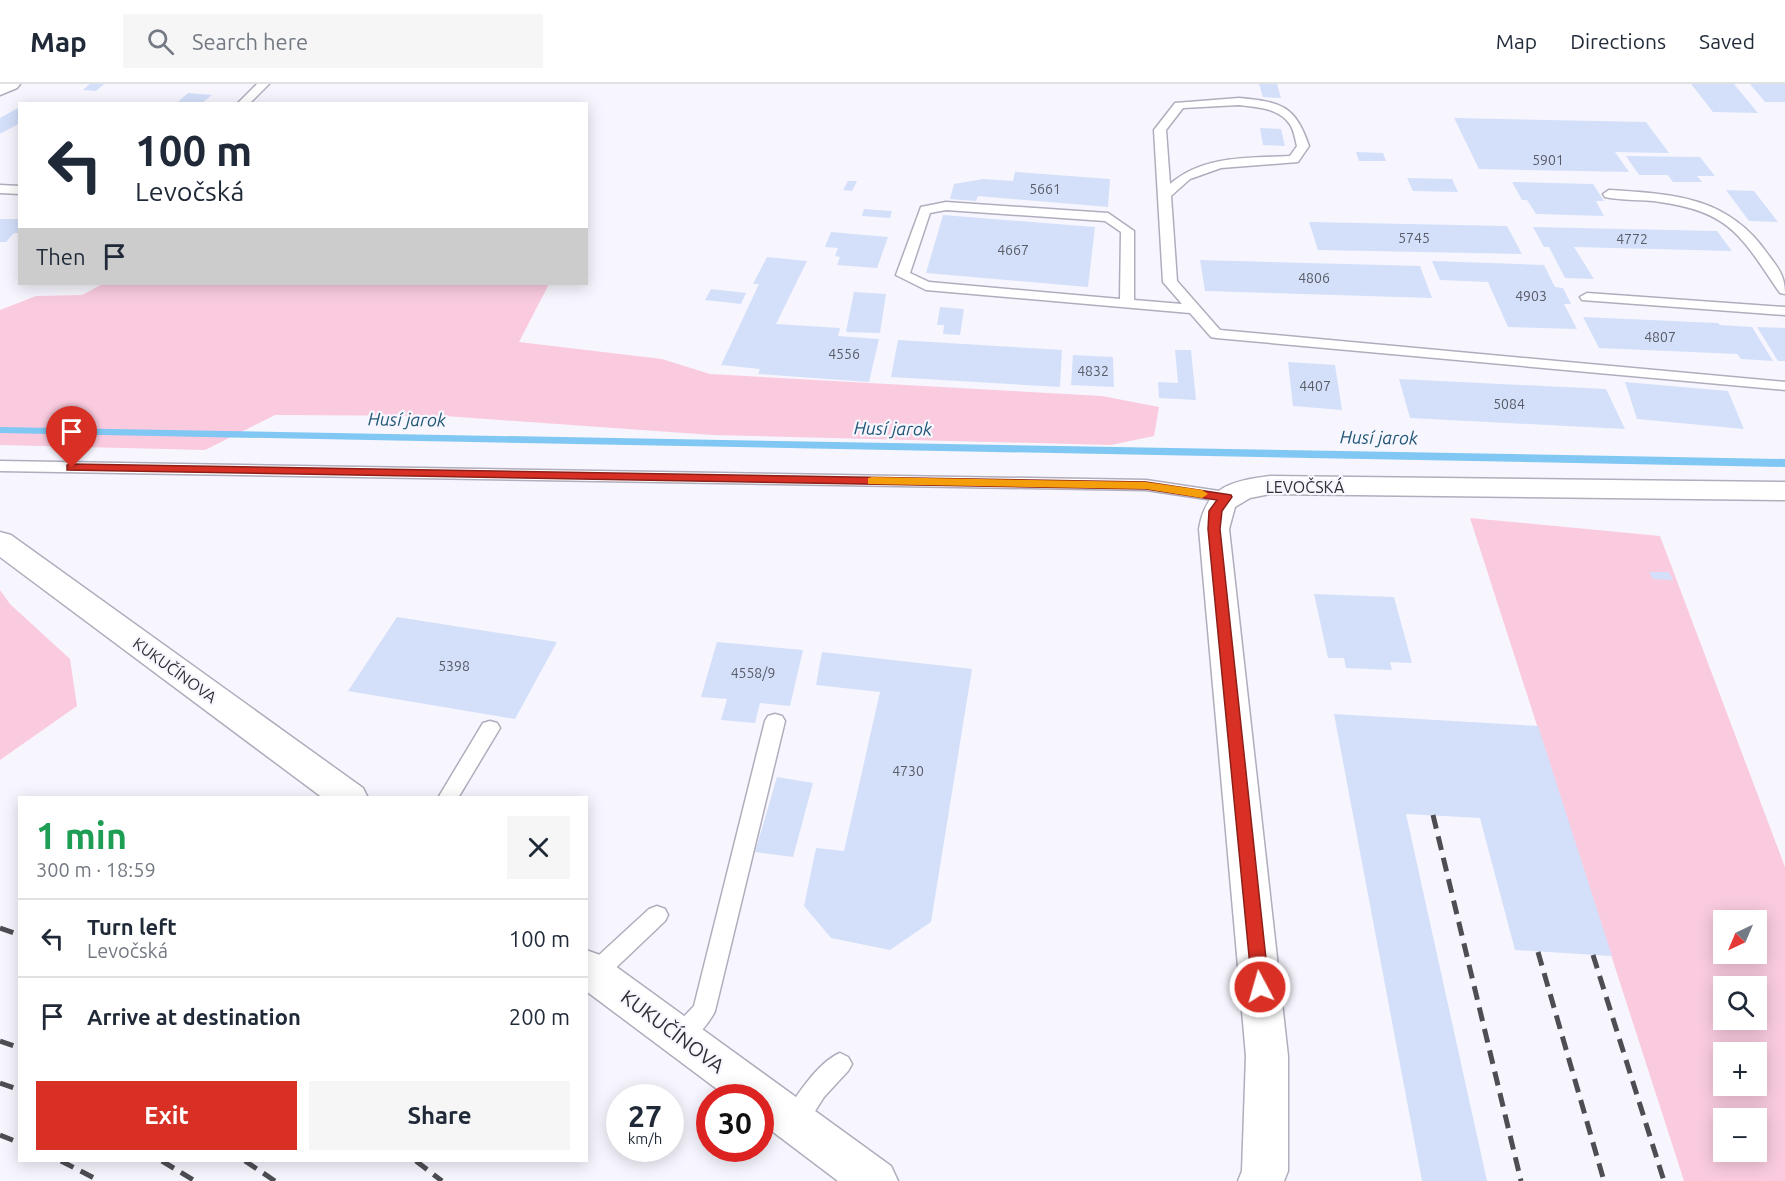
<!DOCTYPE html>
<html lang="en">
<head>
<meta charset="utf-8">
<style>
	body { margin:0; font-family:Ubuntu,sans-serif; background:#f6f6f7; color:#1f2937; height:100vh; display:flex; flex-direction:column; font-size:22px; white-space:nowrap }
	* { box-sizing:border-box; margin:0 }
	p { font-size:20px; color:#747a83 }
	.icon { flex:none; width:33px; height:33px; fill:none; stroke:currentColor; stroke-width:2; stroke-linecap:round; stroke-linejoin:round }
	.map { position:relative; flex:1; overflow:hidden }
	.panel { position:absolute; left:18px; top:712px; width:570px; height:366px; display:flex; flex-direction:column; background:#fff; border-radius:0px; box-shadow:0 3px 15px #0003 }
	.panel>* { flex:none }
	.banner { position:absolute; left:18px; top:18px; width:570px; height:183px; border-radius:0px; box-shadow:0 3px 15px #0003; background:#fff; color:#1f2937; overflow:hidden }
	.needle { width:39px; rotate:224deg }
	.buttons { position:absolute; left:1713px; top:826px; display:grid; gap:12px }
	.buttons a { display:grid; place-items:center; width:54px; height:54px; border-radius:0px; background:#fff; box-shadow:0 3px 15px #0003; font-size:30px }
	.speed { position:absolute; left:606px; top:1000px; display:flex; gap:12px; font-size:30px; font-weight:700; text-align:center }
	.speed>* { display:grid; place-content:center; width:78px; height:78px; border-radius:50%; background:#fff; box-shadow:0 3px 15px #0003; line-height:1 }
	.speed small { font-size:15px; font-weight:400 }
	.speed .limit { border:9px solid #d22; background:#fff; color:#111 }
	.pin { position:absolute; display:grid; place-items:center; width:51px; height:51px; color:#fff; margin:-62px -26px; border-radius:50% 50% 50% 0; rotate:-45deg; box-shadow:0 0 6px #0007 }
	.pin .icon { rotate:45deg }
	.me { position:absolute; width:66px; margin:-33px; rotate:354deg; stroke-linejoin:round; filter:drop-shadow(0 0 4px #0008) }
	.turn { display:flex; align-items:center; gap:21px; height:126px; padding:0 18px; font-size:27px }
	.turn .icon { width:78px; height:78px; stroke-width:2.5 }
	.turn b { display:block; font-size:42px; line-height:51px }
	.then { display:flex; align-items:center; height:57px; padding:0 18px; background:#0003; gap:12px; font-size:22px }
	.round { display:grid; place-items:center; flex:none; width:63px; height:63px; border-radius:0px; background:#f6f6f7 }
	.summary { display:flex; align-items:center; justify-content:space-between; height:102px; padding:0 18px }
	h1 { font-size:36px; font-weight:700; line-height:45px; color:#1e9e55 }
	.primary-button { display:flex; gap:12px; margin-top:auto; padding:12px 18px }
	.primary-button a { flex:1; height:69px; border-radius:0px; background:#d93025; color:#fff; font-size:24px; font-weight:700; line-height:69px; text-align:center }
	.primary-button a+a { background:#f6f6f7; color:#1f2937 }
	ul { padding:0; list-style:none }
	li { display:flex; align-items:center; gap:18px; height:78px; padding:0 18px; border-top:2px solid #e0e1e3 }
	li div { flex:1 }
	li b { display:block; font-size:22px }
	li em { font-style:normal }
	header { display:flex; align-items:center; gap:36px; box-sizing:border-box; height:84px; padding:0 30px; background:#fff; border-bottom:2px solid #e0e1e3 }
	header strong { font-size:28px }
	nav { display:flex; gap:33px; margin-inline-start:auto; font-size:21px }
	.search { width:420px; height:54px; background:#f6f6f7; display:flex; align-items:center; gap:15px; box-sizing:border-box; padding:0 21px; border-radius:0px; color:#747a83; font-size:22px }
	.map>svg:first-child { display:block }
	.green { fill:#facbdf; fill-rule:evenodd }
	.lines { fill:none; stroke-linecap:round; stroke-linejoin:round }
	.stream { fill:#80c8f3; fill-rule:evenodd }
	.building { fill:#d4e0fa }
	.service-casing { stroke:#b0adbc; stroke-width:3 }
	.minor-casing { stroke:#b0adbc; stroke-width:3 }
	.tertiary-casing { stroke:#b0adbc; stroke-width:3 }
	.service { fill:#fff; fill-rule:evenodd }
	.minor { fill:#fff; fill-rule:evenodd }
	.tertiary { fill:#fff; fill-rule:evenodd }
	.rail { stroke:#4e4d54; stroke-width:5; stroke-dasharray:14 8; stroke-linecap:butt }
	.route { fill:#d93025; stroke:#8d1f18; stroke-width:1.5 }
	.slow { fill:#f59e0b }
	.labels { text-anchor:middle; dominant-baseline:central; stroke-width:4.5; stroke-linejoin:round; paint-order:stroke }
	.number-label { font-size:14px; fill:#595b66 }
	.street-label { font-size:16px; fill:#302f35; stroke:#f7f6ff }
	.water-label { font-size:18px; font-style:italic; fill:#225776; stroke:#f7f6ff }
	.near-street-label { font-size:20px; fill:#302f35; stroke:#f7f6ff }
</style>
</head>
<body>
<header>
<strong>Map</strong>
<div class="search"><svg class="icon" aria-label="search" viewBox="0 0 24 24"><circle cx="10" cy="10" r="6"/><path d="M15 15l6 6"/></svg>Search here</div>
<nav><a>Map</a><a>Directions</a><a>Saved</a></nav>
</header>
<div class="map">
<svg width="1785" height="1097" viewBox="0 0 1785 1097">
	<rect width="100%" height="100%" fill="#f7f6ff"/>
	<path class="green" d="M103,200h446l-30,58 143,17 48,15 392,22 57,11 -5,29 -43,9 -399,-10 -267,-19 -170,-1 -70,35 -205,-5v-135l36,-14 46,-1z
		M1470,434l190,18 125,331v314h-101zM1724,837h32v33h-32zM1724,903h32v33h-32zM1724,969h32v33h-32zM1724,1035h32v33h-32z
		M0,506l10,14 60,55 7,47 -77,54z"/>
	<g class="lines">
		<path class="stream" d="M0,343l1785,32v8l-1785,-34z"/>
	</g>
	<path class="building" d="M90,0h14l-8,7 -13,-1z
		M1259,0h18l4,14 -18,-1z
		M1691,0h43l24,29 -45,-1z
		M1750,0h35v18h-20z
		M188,9l24,2 -10,8 -24,-1z
		M18,24l2,15 -20,11v-16z
		M1454,34l192,4 23,31 -54,-1 14,20 -150,-3z
		M1260,44l21,1 4,17 -22,-1z
		M1356,68l27,1 3,8h-27z
		M1626,72l74,1 15,19h-18l5,6h-29l-5,-7h-29z
		M1015,88l95,7 -2,28 -130,-11 -2,5 -26,-2 4,-15 29,-5 30,2z
		M1407,94l45,1 6,13 -45,-1z
		M848,97h9l-5,10 -9,-1z
		M1512,98l81,2 11,17h-8l8,15 -68,-2 -9,-14h-5z
		M1726,106l28,1 24,31 -29,-1z
		M864,125l28,2 -2,7 -28,-2z
		M943,131l152,12 -7,60 -162,-14z
		M0,135h20v14h-6l-8,9h-6z
		M1309,138l198,4 15,28 -204,-4z
		M1533,143l184,4 15,20 -158,-4 20,32 -29,-1 -16,-31h-5z
		M831,148l57,5 -11,31 -40,-3 3,-8 -5,-1 3,-8 -13,-1z
		M767,173l40,4 -31,63 64,4 -2,8 41,3 -10,43 -111,-8 2,-5 -39,-4 38,-81h-6z
		M1200,176l220,6 12,32 -227,-7z
		M1432,177l112,4 11,22 8,1 8,16h-7l13,25 -69,-2 -20,-45 -48,-2z
		M711,205l35,4 -5,11 -36,-4z
		M854,208l32,2 -6,39 -34,-1z
		M940,223l24,2 -4,26 -17,-1 1,-9h-7z
		M1583,233l135,6 2,2 32,2 21,34 -32,-2 -4,-5 -138,-6z
		M1757,243l28,1v33h-7z
		M898,256l164,10 -2,37 -169,-10z
		M1175,266h16l5,50 -37,-2 -1,-16 20,1z
		M1073,271l40,2 1,30 -43,-2z
		M1288,278l47,3 7,45 -49,-4z
		M1399,295l207,10 19,40 -215,-11z
		M1625,298l103,9 16,38 -107,-10z
		M1649,488h20l4,8 -20,-1z
		M1314,510l80,3 18,66 -22,-1 2,8 -46,-2 -2,-10h-16z
		M397,533l160,25 -42,77 -167,-28z
		M717,558l86,8 -13,56 -30,-3 -5,20 -34,-3 6,-21 -26,-2z
		M822,568l150,17 -41,253 -41,28 -59,-12 -27,-32 12,-58 28,3 36,-159 -64,-7z
		M1334,630l204,12 74,230 -97,-6 -35,-132 -74,-4 81,367h-65z
		M777,693l36,6 -20,74 -38,-5z"/>
	<g class="lines">
		<g class="service-casing">
			<path id="service" d="M257,0h12l-20,20h-12z
				M1239,14c42,4 56,7 70,48l-11,16 -77,6 -31,11 -19,17 6,85 43,49 565,52v8l-569,-52 -5,-1 -21,-24 -264,-23 -30,-15 25,-68 25,-5 162,11 26,18v69l48,4 -19,-22 -9,-152 21,-27zM1239,21c17,2 39,3 50,18 5,6 6,16 8,23l-7,10c-41,2 -87,-1 -120,28l-4,-54 17,-22zM946,126l159,11 16,11 -1,67 -191,-17 -19,-9 20,-60z
				M0,101l20,1v8l-20,-1z
				M1609,106c64,4 118,6 158,63 11,15 18,22 18,41l-5,-1c-38,-55 -48,-81 -120,-91 -18,-3 -38,-1 -55,-5l-2,-3z
				M1587,209l198,14v8l-203,-15 -2,-3z
				M0,377l1146,19 80,12 8,5 -8,5 -80,-12 -1146,-19z
				M775,630l7,2 3,5 -70,290c-6,13 -21,30 -35,35l-8,-3 -4,-7 4,-7 22,-23 71,-285 3,-5z
				M490,637l7,2 3,5 -42,70h-20l45,-75z
				M657,822l8,3 3,6 -3,6 -62,59 -8,3 -8,-3v-14l62,-57z
				M840,969l8,4 4,7 -4,7 -24,26 -21,33 -9,3 -9,-3 -3,-8c10,-22 36,-60 58,-69z"/>
		</g>
		<g class="minor-casing">
			<path id="minor" d="M0,0h20l-3,4 -17,7z
				M1270,392l515,6v18l-515,-6 -20,4 -15,9 -6,22 59,527v115l-4,10h-46l4,-10 4,-115 -47,-527c7,-43 33,-48 71,-53z"/>
		</g>
		<g class="tertiary-casing">
			<path id="tertiary" d="M0,448l11,3 352,253 5,10h-45l-323,-241z
				M586,866l14,5 291,211 7,15h-60l-78,-59v-24h-31l-143,-107z"/>
		</g>
		<use href="#service" class="service"/>
		<use href="#minor" class="minor"/>
		<use href="#tertiary" class="tertiary"/>
		<path class="rail" d="M1433,731l88,366
			M0,844l20,7
			M1538,868l66,229
			M1593,871l71,226
			M0,957l20,7
			M0,999l20,7
			M0,1051l20,8
			M61,1077l39,20
			M162,1077l33,20
			M245,1077l30,20
			M416,1077l26,20"/>
	</g>
	<path class="route" d="M72,380l1074,18 85,13 1,2 -10,14 -2,18 49,458 -3,5 -6,2 -6,-2 -2,-5 -44,-458 1,-18 8,-11 -71,-11 -1079,-19v-5z"/>
	<path class="slow" d="M872,393l274,5 56,8 6,4 -6,4 -56,-9 -278,-5v-6z"/>
	<g class="labels">
		<g class="number-label">
			<text x="1548" y="76">5901</text>
			<text x="1045" y="105">5661</text>
			<text x="1414" y="154">5745</text>
			<text x="1632" y="155">4772</text>
			<text x="1013" y="166">4667</text>
			<text x="1314" y="194">4806</text>
			<text x="1531" y="212">4903</text>
			<text x="1660" y="253">4807</text>
			<text x="844" y="270">4556</text>
			<text x="1093" y="287">4832</text>
			<text x="1315" y="302">4407</text>
			<text x="1509" y="320">5084</text>
			<text x="454" y="582">5398</text>
			<text x="753" y="589">4558/9</text>
			<text x="908" y="687">4730</text>
		</g>
		<g class="street-label">
			<text x="1305" y="403">LEVOČSKÁ</text>
			<text transform="translate(175 586) rotate(36)">KUKUČÍNOVA</text>
		</g>
		<g class="water-label">
			<text transform="translate(407 335) rotate(1)">Husí jarok</text>
			<text transform="translate(893 344) rotate(1)">Husí jarok</text>
			<text transform="translate(1379 353) rotate(1)">Husí jarok</text>
		</g>
		<g class="near-street-label">
			<text transform="translate(673 947) rotate(37)">KUKUČÍNOVA</text>
		</g>
	</g>
</svg>
<div class="buttons">
<a><svg class="needle" viewBox="-14 -14 28 28"><path d="M0-13l5 13h-10z" fill="#e53935"/><path d="M0 13l5-13h-10z" fill="#747a83"/></svg></a>
<a><svg class="icon" aria-label="search" viewBox="0 0 24 24"><circle cx="10" cy="10" r="6"/><path d="M15 15l6 6"/></svg></a>
<a>+</a>
<a>−</a>
</div>
<div class="speed"><div>27<small>km/h</small></div><div class="limit">30</div></div>
<div class="pin" style="left:72px;top:384px;background:#d93025"><svg class="icon" aria-label="arrive" viewBox="0 0 24 24"><path d="M6 21V4h12l-3 4 3 4H6"/></svg></div>
<svg class="me" style="left:1260px;top:903px" viewBox="-20 -20 40 40"><circle r="17" fill="#d93025" stroke="#fff" stroke-width="3"/><path d="M0-11L8 9 0 5-8 9z" fill="#fff"/></svg>
<div class="banner">
<div class="turn"><svg class="icon" aria-label="left" viewBox="0 0 24 24"><path d="M17 20v-9H6M10 6l-5 5 5 5"/></svg><div><b>100 m</b>Levočská</div></div>
<div class="then">Then<svg class="icon" aria-label="arrive" viewBox="0 0 24 24"><path d="M6 21V4h12l-3 4 3 4H6"/></svg></div>
</div>
<section class="panel">
<div class="summary"><div><h1>1 min</h1><p>300 m · 18:59</p></div><a class="round"><svg class="icon" aria-label="close" viewBox="0 0 24 24"><path d="M6 6l12 12M18 6L6 18"/></svg></a></div>
<ul>
<li><svg class="icon" aria-label="left" viewBox="0 0 24 24"><path d="M17 20v-9H6M10 6l-5 5 5 5"/></svg><div><b>Turn left</b><p>Levočská</p></div><em>100 m</em></li>
<li><svg class="icon" aria-label="arrive" viewBox="0 0 24 24"><path d="M6 21V4h12l-3 4 3 4H6"/></svg><div><b>Arrive at destination</b></div><em>200 m</em></li>
</ul>
<div class="primary-button"><a>Exit</a><a>Share</a></div>
</section>
</div>
</body>
</html>
